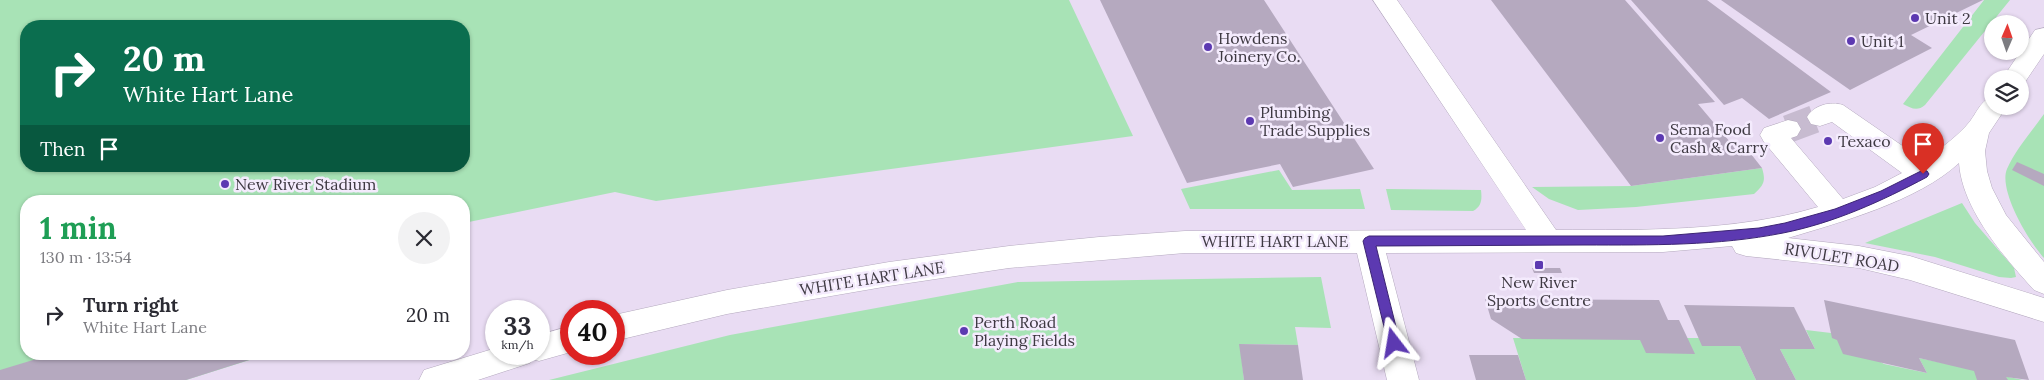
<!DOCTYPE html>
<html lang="en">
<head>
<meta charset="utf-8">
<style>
	body { margin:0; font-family:Lora,serif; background:#f2f2f3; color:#2b2b33; height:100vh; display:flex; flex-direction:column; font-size:19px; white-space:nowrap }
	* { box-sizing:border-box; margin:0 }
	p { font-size:16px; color:#7c7c81 }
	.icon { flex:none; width:28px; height:28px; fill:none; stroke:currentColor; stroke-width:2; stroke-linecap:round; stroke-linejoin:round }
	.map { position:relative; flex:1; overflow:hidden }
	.panel { position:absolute; left:20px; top:195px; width:450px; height:165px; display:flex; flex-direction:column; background:#fff; border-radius:20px; box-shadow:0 1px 4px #0004 }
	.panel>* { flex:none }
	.banner { position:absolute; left:20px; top:20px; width:450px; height:152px; border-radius:20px; box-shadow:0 1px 4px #0004; background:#0b6e4f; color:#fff; overflow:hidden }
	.needle { width:32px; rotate:2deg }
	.fabs { position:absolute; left:1984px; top:15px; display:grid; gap:10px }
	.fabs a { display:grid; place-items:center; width:45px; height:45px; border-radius:50%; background:#fff; box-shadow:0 1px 4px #0004; font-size:25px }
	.speed { position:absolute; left:485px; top:300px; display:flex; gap:10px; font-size:25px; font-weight:700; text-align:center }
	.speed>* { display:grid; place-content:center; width:65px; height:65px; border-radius:50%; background:#fff; box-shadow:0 1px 4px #0004; line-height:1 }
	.speed small { font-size:12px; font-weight:400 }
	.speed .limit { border:8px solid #d22; background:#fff; color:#111 }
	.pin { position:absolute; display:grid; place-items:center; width:42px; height:42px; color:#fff; margin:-51px -21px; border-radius:50% 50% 50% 0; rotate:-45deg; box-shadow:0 0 5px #0007 }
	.pin .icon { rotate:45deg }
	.me { position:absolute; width:55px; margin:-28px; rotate:346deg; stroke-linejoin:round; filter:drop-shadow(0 0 4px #0008) }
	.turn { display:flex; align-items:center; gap:18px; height:105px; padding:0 20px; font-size:22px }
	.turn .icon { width:65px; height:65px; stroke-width:2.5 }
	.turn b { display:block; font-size:35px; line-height:42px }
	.then { display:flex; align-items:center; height:48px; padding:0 20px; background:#0003; gap:10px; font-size:19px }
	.round { display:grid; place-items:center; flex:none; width:52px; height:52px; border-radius:26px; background:#f2f2f3 }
	.headline { display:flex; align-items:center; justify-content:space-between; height:85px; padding:0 20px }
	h1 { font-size:30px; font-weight:700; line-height:38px; color:#1e9e55 }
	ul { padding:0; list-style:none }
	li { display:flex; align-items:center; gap:15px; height:70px; padding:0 20px }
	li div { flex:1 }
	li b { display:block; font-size:19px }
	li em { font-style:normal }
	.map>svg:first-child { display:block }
	.green { fill:#a8e3b6; fill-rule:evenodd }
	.building { fill:#b5a9bf }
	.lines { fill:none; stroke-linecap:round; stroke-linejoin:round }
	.minor-tunnel { stroke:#c7bbd0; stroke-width:28; stroke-dasharray:28 14; stroke-linecap:butt }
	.minor-casing { stroke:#b4a9be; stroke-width:1 }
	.minor { fill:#fff; fill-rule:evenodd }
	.route { fill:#5c39b1; stroke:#3c2573 }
	.poi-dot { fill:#5c39b1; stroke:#f4ebfd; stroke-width:2 }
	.labels { text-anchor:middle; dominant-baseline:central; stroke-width:5; stroke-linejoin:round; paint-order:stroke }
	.poi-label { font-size:16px; fill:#3e3942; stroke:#f4ebfd; text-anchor:start }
	.street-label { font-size:16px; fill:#3e3942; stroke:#f4ebfd }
</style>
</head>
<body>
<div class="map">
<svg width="2044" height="380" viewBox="0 0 2044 380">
	<rect width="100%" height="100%" fill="#e9dcf3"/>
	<path class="green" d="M0,0h1069l64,136 -477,65 -41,-9 -151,31v-22h-438v153h243l-83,26h-186zM26,26h438v140h-438z
		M1984,0h26l-85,105c-8,7 -14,3 -22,-1z
		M2044,114v144c-15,-16 -46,-68 -37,-89 9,-20 25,-38 37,-55z
		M1762,168c4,13 2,17 -8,26l-118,13 -58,3 -29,-11 -17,-12 99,-1z
		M1279,170l13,20 68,-1 5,20h-175l-9,-20z
		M1386,189l95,1c1,9 1,16 -8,21l-82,-1z
		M1962,203l13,20 39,45 2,9 -5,1 -12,-1 -64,-20 -70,-14z
		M1321,277l10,51 -36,-1 3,18 -58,-1 4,36h-695l181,-45 288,-53z
		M1806,330l25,3 53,31 43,9 -8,-15 104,22h-227l-16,-31h35z
		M1513,338h185l42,8 16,34h-230z"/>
	<path class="building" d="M1100,0h164l110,169 -81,18 -13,-23 -93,19z
		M1491,0h134l90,102 -17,2 43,51 10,-1 11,14 -131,18z
		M1631,0h76l124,92 -62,27 -27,-21 -18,7z
		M1721,0h262l-72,35 21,13 -82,42z
		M2017,162l27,12v12l-32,-16z
		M1532,268h28l2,5h-28z
		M1485,299l174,1 9,20h11l16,34 -49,-1 -6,-13 -118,-1 -31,-20z
		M1824,300l191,40 14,40 -23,-3 2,3h-31l-3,-9 -55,-13 8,15 -84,-19 -6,-14 -5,-2z
		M1684,305l110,2 21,42h-35l16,31h-40l-16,-34h-38z
		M1239,344l59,1 5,35h-59z
		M53,354h215l-82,26h-186v-10z
		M1469,355h49l8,25h-50z"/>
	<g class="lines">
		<path class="minor-tunnel" d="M1788,129l32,-12"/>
		<g class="minor-casing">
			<path id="minor" d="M1373,0h24l159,230c88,0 178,2 262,-23l-54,-65 -4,-7 4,-7 24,-8 9,2 4,7 -4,7 -6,2 52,61 32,-12 27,-14 -70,-51 -12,4 -9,-2 -4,-7c7,-12 23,-16 36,-12l80,55c15,-9 31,-21 43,-34 10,-10 13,-25 26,-29v9h15l-18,27 -4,18 2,20 5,17 14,27 38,47v32l-10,-4c-30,-33 -72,-81 -75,-127 -41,38 -118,59 -171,75l71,8 51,10 134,42v24l-134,-42 -51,-12 -113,-12 -10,-3 -4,-7 -69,6 -277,1 33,127h-32l-30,-127h-172l-176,15 -120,18 -162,28 -113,27v-26l113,-25 162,-28 120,-16 90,-9 86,-6 341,-1z
				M2044,28v26l-21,31 -3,1v-7h-18l33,-49z
				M571,326v26l-32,9 -7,-2 -2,4 -52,17h-59l5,-10 72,-22v6h43v-19z"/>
		</g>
		<use href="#minor" class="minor"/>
	</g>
	<path class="route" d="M1923,170l4,1 2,3 -2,3c-45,24 -93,46 -144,56 -65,13 -133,12 -199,12 -69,0 -139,1 -208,1l24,97 -1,4 -5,2 -4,-2 -2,-4 -25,-102 2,-3 4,-2h294l96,-8 26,-5 50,-14 46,-18z"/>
	<g class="poi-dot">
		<circle cx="1915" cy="18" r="5"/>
		<circle cx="1851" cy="41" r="5"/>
		<circle cx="1208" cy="47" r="5"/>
		<circle cx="1250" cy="121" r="5"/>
		<circle cx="1660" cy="138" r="5"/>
		<circle cx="1828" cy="141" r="5"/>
		<circle cx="225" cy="184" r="5"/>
		<rect x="1534" y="260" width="10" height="10" rx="2.5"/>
		<circle cx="964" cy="331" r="5"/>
	</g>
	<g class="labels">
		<g class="poi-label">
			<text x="1925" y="18">Unit 2</text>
			<text x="1218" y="38">Howdens<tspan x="1218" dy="18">Joinery Co.</tspan></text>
			<text x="1861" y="41">Unit 1</text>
			<text x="1260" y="112">Plumbing<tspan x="1260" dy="18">Trade Supplies</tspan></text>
			<text x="1670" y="129">Sema Food<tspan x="1670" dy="18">Cash &amp; Carry</tspan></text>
			<text x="1838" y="141">Texaco</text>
			<text x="235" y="184">New River Stadium</text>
			<text x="1539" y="282" text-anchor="middle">New River<tspan x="1539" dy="18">Sports Centre</tspan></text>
			<text x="974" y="322">Perth Road<tspan x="974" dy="18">Playing Fields</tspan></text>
		</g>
		<g class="street-label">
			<text x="1275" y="241">WHITE HART LANE</text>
			<text transform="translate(1842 257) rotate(9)">RIVULET ROAD</text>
			<text transform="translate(872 278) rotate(-9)">WHITE HART LANE</text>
		</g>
	</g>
</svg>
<div class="fabs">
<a><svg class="needle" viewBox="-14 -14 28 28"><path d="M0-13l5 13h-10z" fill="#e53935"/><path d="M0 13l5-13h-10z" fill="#7c7c81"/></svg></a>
<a><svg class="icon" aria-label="layers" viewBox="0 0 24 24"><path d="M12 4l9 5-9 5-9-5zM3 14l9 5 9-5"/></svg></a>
</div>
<div class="speed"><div>33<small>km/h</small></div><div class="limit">40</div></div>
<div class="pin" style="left:1923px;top:174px;background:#d93025"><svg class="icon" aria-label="arrive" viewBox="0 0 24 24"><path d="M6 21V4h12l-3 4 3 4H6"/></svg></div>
<svg class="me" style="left:1394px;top:343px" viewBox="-20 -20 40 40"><path d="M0-17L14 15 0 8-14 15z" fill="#5c39b1" stroke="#fff" stroke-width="4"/></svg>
<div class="banner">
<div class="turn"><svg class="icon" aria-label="right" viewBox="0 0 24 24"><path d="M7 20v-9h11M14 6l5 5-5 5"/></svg><div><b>20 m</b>White Hart Lane</div></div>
<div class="then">Then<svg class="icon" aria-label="arrive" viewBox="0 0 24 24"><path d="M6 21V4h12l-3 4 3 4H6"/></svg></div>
</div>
<section class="panel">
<div class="headline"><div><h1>1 min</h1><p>130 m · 13:54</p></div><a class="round"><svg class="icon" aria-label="close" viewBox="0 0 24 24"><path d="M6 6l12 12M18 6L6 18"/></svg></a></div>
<ul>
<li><svg class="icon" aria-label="right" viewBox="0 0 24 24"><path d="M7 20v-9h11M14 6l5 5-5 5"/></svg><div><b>Turn right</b><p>White Hart Lane</p></div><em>20 m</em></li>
</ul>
</section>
</div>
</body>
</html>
